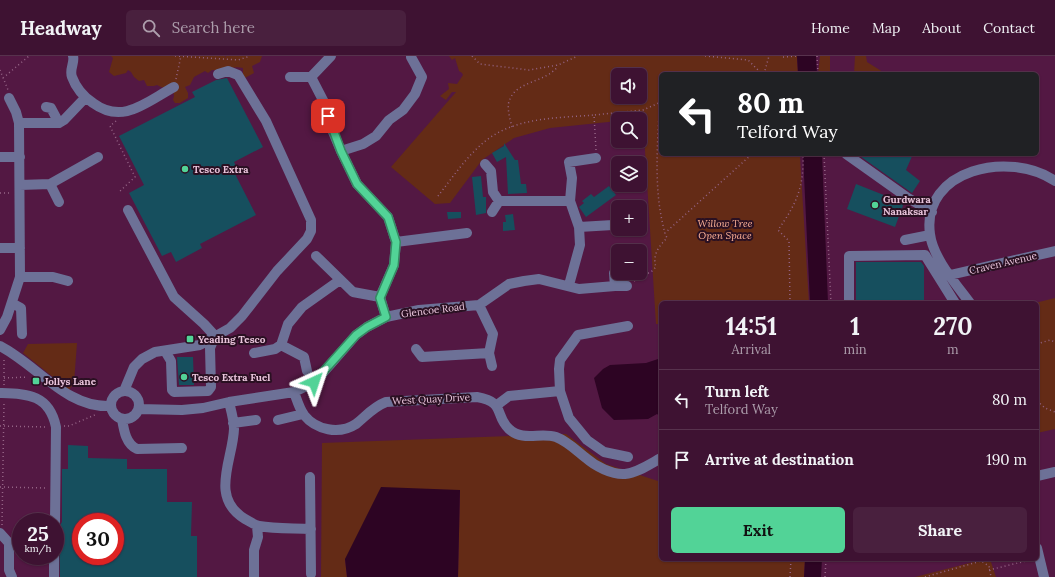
<!DOCTYPE html>
<html lang="en">
<head>
<meta charset="utf-8">
<style>
	body { margin:0; font-family:Lora,serif; background:#49203e; color:#f1f3f6; height:100vh; display:flex; flex-direction:column; font-size:15px; white-space:nowrap }
	* { box-sizing:border-box; margin:0 }
	p { font-size:13px; color:#ad9eac }
	.icon { flex:none; width:22px; height:22px; fill:none; stroke:currentColor; stroke-width:2; stroke-linecap:round; stroke-linejoin:round }
	.map { position:relative; flex:1; overflow:hidden }
	.details { position:absolute; left:659px; top:245px; width:380px; height:260px; display:flex; flex-direction:column; background:#3e1232; border-radius:6px; box-shadow:0 1px 3px #0004,0 0 0 1px #57324d }
	.details>* { flex:none }
	.hud { position:absolute; left:659px; top:16px; width:380px; height:84px; border-radius:6px; box-shadow:0 1px 3px #0004,0 0 0 1px #57324d; background:#202124; color:#fff; overflow:hidden }
	.tools { position:absolute; left:611px; top:12px; display:grid; gap:8px }
	.tools a { display:grid; place-items:center; width:36px; height:36px; border-radius:6px; background:#3e1232; box-shadow:0 1px 3px #0004,0 0 0 1px #57324d; font-size:20px }
	.speed { position:absolute; left:12px; top:457px; display:flex; gap:8px; font-size:20px; font-weight:700; text-align:center }
	.speed>* { display:grid; place-content:center; width:52px; height:52px; border-radius:50%; background:#3e1232; box-shadow:0 1px 3px #0004,0 0 0 1px #57324d; line-height:1 }
	.speed small { font-size:10px; font-weight:400 }
	.speed .limit { border:6px solid #d22; background:#fff; color:#111 }
	.pin { position:absolute; display:grid; place-items:center; width:34px; height:34px; color:#fff; margin:-17px; border-radius:8px; box-shadow:0 2px 6px #0006 }
	.me { position:absolute; width:44px; margin:-22px; rotate:42deg; stroke-linejoin:round; filter:drop-shadow(0 0 3px #0008) }
	.turn { display:flex; align-items:center; gap:14px; height:84px; padding:0 12px; font-size:18px }
	.turn .icon { width:52px; height:52px; stroke-width:2.5 }
	.turn b { display:block; font-size:28px; line-height:34px }
	.eta { display:flex; justify-content:space-evenly; align-items:center; height:68px; text-align:center }
	.eta b { font-size:24px; font-weight:700; line-height:28px }
	.primary-button { display:flex; gap:8px; margin-top:auto; padding:8px 12px }
	.primary-button a { flex:1; height:46px; border-radius:6px; background:#52d397; color:#111; font-size:16px; font-weight:700; line-height:46px; text-align:center }
	.primary-button a+a { background:#49203e; color:#f1f3f6 }
	ul { padding:0; list-style:none }
	li { display:flex; align-items:center; gap:12px; height:60px; padding:0 12px; border-top:1px solid #57324d }
	li div { flex:1 }
	li b { display:block; font-size:15px }
	li em { font-style:normal }
	header { display:flex; align-items:center; gap:24px; box-sizing:border-box; height:56px; padding:0 20px; background:#3e1232; border-bottom:1px solid #57324d }
	header strong { font-size:19px }
	nav { display:flex; gap:22px; margin-inline-start:auto; font-size:14px }
	.search { width:280px; height:36px; background:#49203e; display:flex; align-items:center; gap:10px; box-sizing:border-box; padding:0 14px; border-radius:6px; color:#ad9eac; font-size:15px }
	.map>svg:first-child { display:block }
	.green { fill:#642b16; fill-rule:evenodd }
	.water { fill:#2d0423 }
	.building { fill:#164f5e; fill-rule:evenodd }
	.lines { fill:none; stroke-linecap:round; stroke-linejoin:round }
	.path { stroke:#956486; stroke-width:1.5; stroke-dasharray:1 3; stroke-linecap:butt }
	.minor { stroke:#6d7197; stroke-width:10 }
	.route-casing { stroke:#358962; stroke-width:10 }
	.route { stroke:#52d397; stroke-width:7 }
	.poi-dot { fill:#52d397; stroke:#2a1022; stroke-width:1.5 }
	.labels { text-anchor:middle; dominant-baseline:central; stroke-width:4; stroke-linejoin:round; paint-order:stroke }
	.poi-label { font-size:10px; font-weight:bold; fill:#eac5dc; stroke:#2a1022; text-anchor:start }
	.park-label { font-size:10px; font-style:italic; fill:#feb297; stroke:#2a1022 }
	.street-label { font-size:10px; fill:#eac5dc; stroke:#2a1022 }
</style>
</head>
<body>
<header>
<strong>Headway</strong>
<div class="search"><svg class="icon" aria-label="search" viewBox="0 0 24 24"><circle cx="10" cy="10" r="6"/><path d="M15 15l6 6"/></svg>Search here</div>
<nav><a>Home</a><a>Map</a><a>About</a><a>Contact</a></nav>
</header>
<div class="map">
<svg width="1055" height="521" viewBox="0 0 1055 521">
	<rect width="100%" height="100%" fill="#531843"/>
	<path class="green" d="M111,0h114l1,2v-2h41h-5l-2,6 -8,4 2,7 -11,6v-11c-10,-3 -19,3 -31,2l-4,3 -3,-2 -11,6 -4,8 -5,2 3,6v5l-8,5h-5l-2,-3 1,-4 -1,-7 -12,-2 -4,-2 -3,1h-7l-3,-6 -5,1 -5,-4 -3,-5 -3,-2 -2,3 -12,3 -5,-4 4,-14z
		M449,0h348l1,18h-137v80h141l-2,3 9,146h-148v24l-1,-3h-4l-13,-205h-25v2l-68,7 -36,10 -32,22 -32,43 -15,1 -44,-37 65,-75h-4l-6,8 -6,-4 9,-7 -1,-6 9,1 6,-9 -1,-2 -3,-2 -4,-13 -3,2zM618,19h22v22h-22z
		M820,0h10v15l6,3h-18z
		M855,0h11l1,6 16,10v2h-29z
		M1055,242v131l-18,4v-130h-2z
		M77,287l-3,40 -5,7 -46,-37 5,-9z
		M566,378l40,30 55,18v77h144l-1,18h-346l2,-87 -115,69 2,18h-26l1,-134z
		M985,503h5l6,18h-81z"/>
	<path class="water" d="M797,0h19l1,18h-19z
		M803,98h19l6,149h-18z
		M661,302v59l-4,-3 -9,5 -34,1 -12,-12 -8,-30 9,-9 7,-4 36,-2z
		M381,431l79,3 -2,87h-111l-2,-18z
		M805,503h17l-1,18h-17z"/>
	<path class="building" d="M227,22l36,69 -29,15 3,6 -4,2 23,45 -56,29 2,4 -26,14 -5,-10 -9,4 -33,-63 15,-8 -25,-49 76,-39 -3,-5 24,-12z
		M504,87l11,17h3l3,24h5l1,9 -19,1 -2,-37 -9,5 -5,-9 12,-7z
		M857,98h56l-7,16 14,11 -8,12z
		M481,120l2,21h3v16l-10,2 -4,-38z
		M856,128l48,19 -9,24 -48,-18z
		M609,130l7,9 -30,22 -7,-10 5,-4 -2,-2 9,-7 3,3z
		M447,156h14v6l-13,1z
		M513,158l2,16 -12,1v-9h3l-1,-7z
		M856,206h65l3,4v37h-68z
		M177,301h16l1,28h-15z
		M68,389l20,1v12l39,1v10h40v33h25l-1,34h6v41h-137l-1,-50 3,-5v-53h6zM81,466h34v34h-34z"/>
	<g class="lines">
		<path class="path" d="M175,0l63,4 12,-4
			M472,0l8,8 49,6 29,-5 20,-9
			M705,0l43,4 14,14
			M817,0l1,18
			M783,1l14,-1
			M0,14l8,20
			M764,18l5,-18
			M3,22l26,-22
			M176,23l5,-23
			M661,54l-2,3c-2,40 -5,81 6,120
			M116,65l-6,5 25,51 -16,15
			M512,71c-2,-8 -6,-21 -2,-28 7,-18 37,-17 48,-33
			M596,94l-2,-35 49,-5 18,-8
			M824,98l7,149
			M0,137h10
			M438,140c15,-19 30,-42 50,-57 30,-22 71,-21 106,-24
			M634,225l18,-10 4,-4c-4,-12 3,-21 11,-29l-2,-5 87,-79
			M790,247l-1,-62 -11,-11c19,-27 26,-43 25,-76
			M1037,288l13,-4 5,2
			M4,322l24,-1
			M4,329v-26
			M1037,345l8,7 10,4
			M0,370l46,1
			M64,370h5l28,-12
			M0,431l46,1
			M2,469l2,-122
			M989,514l41,-10
			M790,521l1,-18
			M825,521l1,-18
			M925,521l56,-16 8,5 2,11"/>
		<path class="minor" d="M73,0c2,7 -4,13 -1,21 4,11 12,20 21,26 30,22 53,-1 81,-16
			M290,21h21l14,27 6,23 10,24 16,33 31,33 8,25 -2,23 -14,32 6,20
			M311,21l20,-21
			M46,51l5,1 8,15
			M19,67h40l5,-3 21,-22
			M341,95l22,-7 13,-8 13,-16 14,-10 12,-16 7,-17 -11,-20
			M846,98l62,44 24,14
			M0,101h20
			M485,108l6,7 2,21 6,9h71
			M50,128l9,18
			M20,129l30,-1 48,-27
			M128,154l46,87 30,27 11,12
			M492,156l7,-11
			M579,171l34,-2 5,-10
			M905,184l25,-5
			M396,186l71,-9
			M0,192h20
			M316,200l37,36 27,5
			M950,219l105,-24
			M20,221h33l15,4
			M569,229l11,-40 -1,-18 -9,-26 2,-23 -3,-16 27,-4
			M615,230h12
			M12,247l9,5 1,26
			M849,247v-47l76,-1 30,48
			M970,247c-14,-19 -37,-45 -40,-69 -9,-65 80,-84 125,-53
			M628,270l-50,9 -18,25 -1,9 1,22 9,27 18,22 17,12 24,5
			M0,274l7,-13 13,-40 -1,-154 -3,-11 -7,-14
			M281,289l7,-21 14,-17 38,-27
			M281,289l23,12 3,14
			M0,290c37,19 66,62 110,60
			M416,293l6,8 67,-4 4,-19 -14,-29
			M165,295l6,10 1,29 2,2 34,-1 3,-4 -1,-39 5,-12
			M254,297l21,-4 6,-4
			M489,297l3,13
			M111 349a14 14 0 1 1 28 0a14 14 0 1 1-28 0Z
			M124,335l10,-24 8,-8 13,-7 45,-7 30,-17 12,-12 35,-45 30,-32 4,-8v-11l-45,-99 -28,-46 -10,-4 -10,3
			M294,336c3,8 5,16 10,23 12,15 35,20 52,9 10,-8 17,-17 30,-22l91,-5c29,5 17,18 32,32 14,13 31,3 47,8 11,4 21,14 30,21 9,8 26,17 39,16 12,-1 25,-10 36,-16
			M0,337c27,1 49,1 56,34l-1,95
			M229,346c2,8 5,18 5,27 -1,31 -25,68 11,90 4,2 9,6 14,7 16,3 35,2 52,3
			M497,349l12,-9 51,-5
			M139,353l43,1 21,-2 26,-6 65,-10 21,-10 41,-47 11,-8 19,-10 33,-7 60,-5 30,-21 15,-3 15,-2 40,10 36,-3 -1,-13
			M122,363c2,12 4,25 15,30l45,-1
			M278,364l25,-6
			M233,367l23,-3
			M1037,420l18,-4
			M310,421l1,97
			M0,477l9,10v27l3,7
			M1037,492l7,29
			M54,521v-21
			M254,521v-27l4,-13 -1,-11"/>
	</g>
	<g class="lines">
		<g class="route-casing">
			<path id="route" d="M314,326l42,-47 11,-8 19,-10 -6,-19 14,-33 2,-23 -8,-25 -31,-33 -16,-33 -13,-35"/>
		</g>
		<use href="#route" class="route"/>
	</g>
	<g class="poi-dot">
		<circle cx="185" cy="113" r="4"/>
		<circle cx="875" cy="149" r="4"/>
		<rect x="186" y="279" width="8" height="8" rx="2"/>
		<circle cx="184" cy="321" r="4"/>
		<rect x="32" y="321" width="8" height="8" rx="2"/>
	</g>
	<g class="labels">
		<g class="poi-label">
			<text x="193" y="113">Tesco Extra</text>
			<text x="883" y="143">Gurdwara<tspan x="883" dy="12">Nanaksar</tspan></text>
			<text x="198" y="283">Yeading Tesco</text>
			<text x="192" y="321">Tesco Extra Fuel</text>
			<text x="44" y="325">Jollys Lane</text>
		</g>
		<g class="park-label">
			<text x="725" y="167">Willow Tree<tspan x="725" dy="12">Open Space</tspan></text>
		</g>
		<g class="street-label">
			<text transform="translate(1003 207) rotate(-13)">Craven Avenue</text>
			<text transform="translate(433 254) rotate(-7)">Glencoe Road</text>
			<text transform="translate(431 343) rotate(-3)">West Quay Drive</text>
		</g>
	</g>
</svg>
<div class="tools">
<a><svg class="icon" aria-label="sound" viewBox="0 0 24 24"><path d="M4 9h4l5-4v14l-5-4H4zM17 9q2 3 0 6"/></svg></a>
<a><svg class="icon" aria-label="search" viewBox="0 0 24 24"><circle cx="10" cy="10" r="6"/><path d="M15 15l6 6"/></svg></a>
<a><svg class="icon" aria-label="layers" viewBox="0 0 24 24"><path d="M12 4l9 5-9 5-9-5zM3 14l9 5 9-5"/></svg></a>
<a>+</a>
<a>−</a>
</div>
<div class="speed"><div>25<small>km/h</small></div><div class="limit">30</div></div>
<div class="pin" style="left:328px;top:60px;background:#d93025"><svg class="icon" aria-label="arrive" viewBox="0 0 24 24"><path d="M6 21V4h12l-3 4 3 4H6"/></svg></div>
<svg class="me" style="left:314px;top:326px" viewBox="-20 -20 40 40"><path d="M0-17L14 15 0 8-14 15z" fill="#52d397" stroke="#fff" stroke-width="4"/></svg>
<div class="hud">
<div class="turn"><svg class="icon" aria-label="left" viewBox="0 0 24 24"><path d="M17 20v-9H6M10 6l-5 5 5 5"/></svg><div><b>80 m</b>Telford Way</div></div>
</div>
<section class="details">
<div class="eta">
<div><b>14:51</b><p>Arrival</p></div>
<div><b>1</b><p>min</p></div>
<div><b>270</b><p>m</p></div>
</div>
<ul>
<li><svg class="icon" aria-label="left" viewBox="0 0 24 24"><path d="M17 20v-9H6M10 6l-5 5 5 5"/></svg><div><b>Turn left</b><p>Telford Way</p></div><em>80 m</em></li>
<li><svg class="icon" aria-label="arrive" viewBox="0 0 24 24"><path d="M6 21V4h12l-3 4 3 4H6"/></svg><div><b>Arrive at destination</b></div><em>190 m</em></li>
</ul>
<div class="primary-button"><a>Exit</a><a>Share</a></div>
</section>
</div>
</body>
</html>
